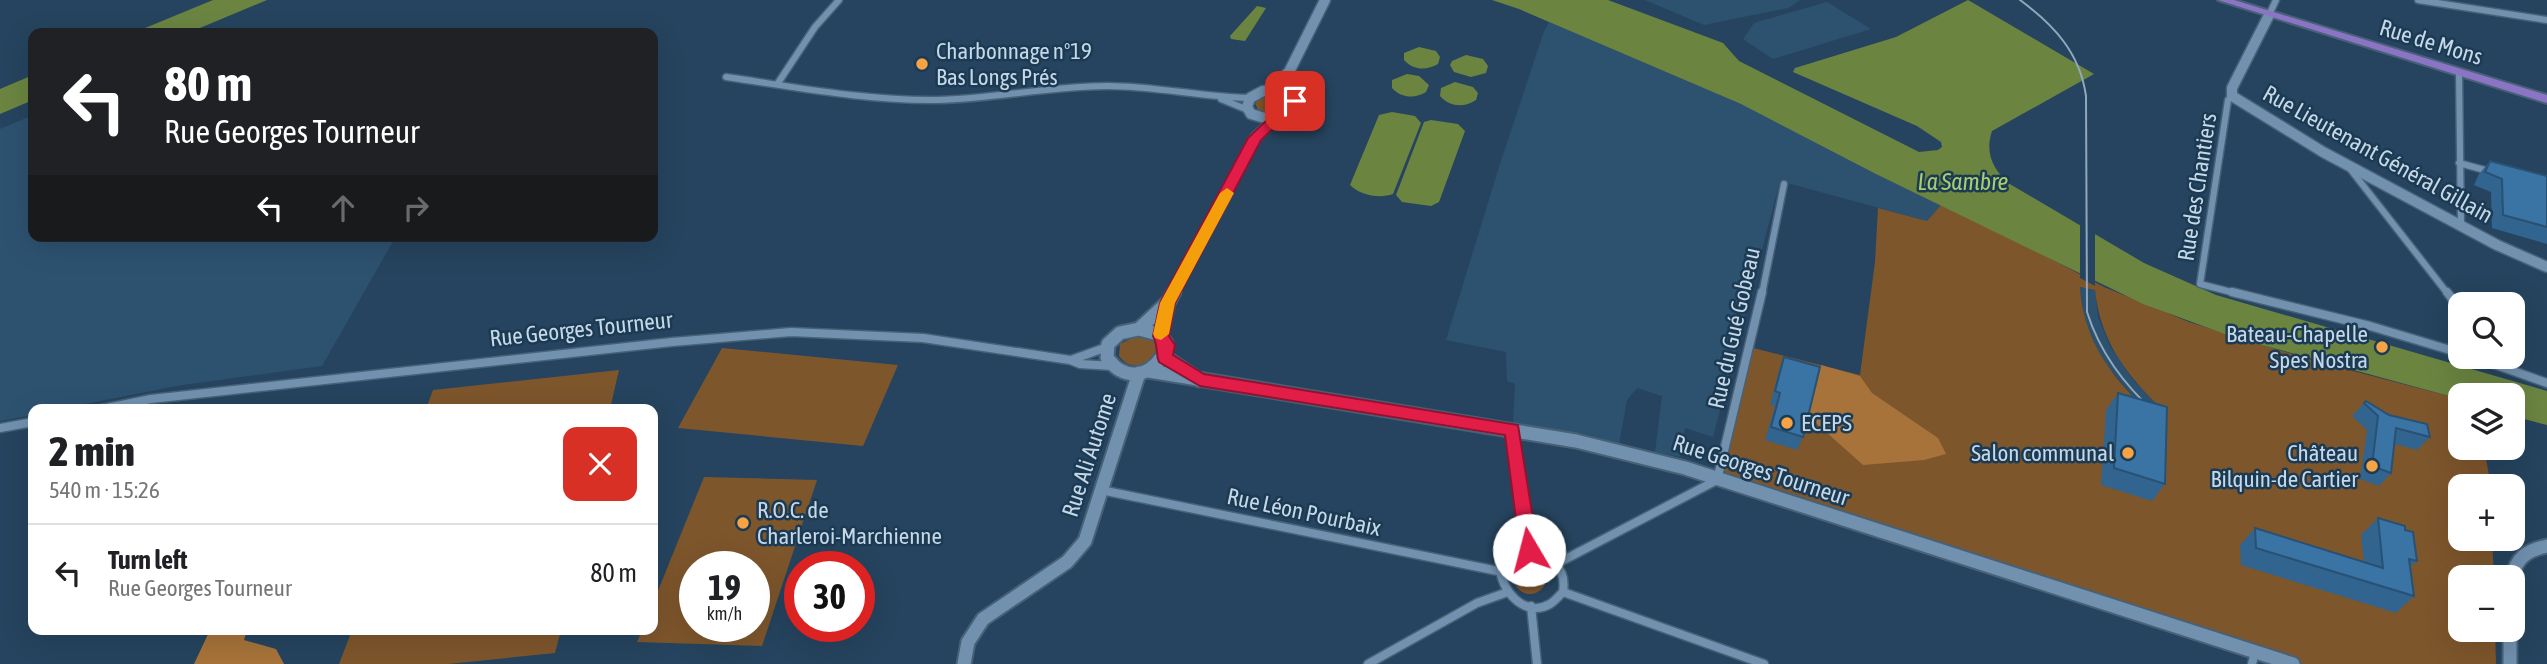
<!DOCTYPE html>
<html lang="en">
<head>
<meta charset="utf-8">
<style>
	body { margin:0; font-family:"Asap Condensed",sans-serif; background:#f6f6f6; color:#202124; height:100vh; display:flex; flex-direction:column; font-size:26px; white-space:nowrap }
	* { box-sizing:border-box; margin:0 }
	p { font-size:23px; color:#757577 }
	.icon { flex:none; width:38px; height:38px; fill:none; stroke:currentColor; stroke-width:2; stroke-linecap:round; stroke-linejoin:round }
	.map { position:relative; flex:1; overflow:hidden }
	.sheet { position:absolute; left:28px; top:404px; width:630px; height:231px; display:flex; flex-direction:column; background:#fff; border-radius:14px; box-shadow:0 7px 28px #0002 }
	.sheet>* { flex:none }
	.guide { position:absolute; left:28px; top:28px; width:630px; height:214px; border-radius:14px; box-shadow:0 7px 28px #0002; background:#202124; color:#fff; overflow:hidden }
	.tools { position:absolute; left:2448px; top:292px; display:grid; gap:14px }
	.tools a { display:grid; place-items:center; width:77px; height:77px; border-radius:14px; background:#fff; box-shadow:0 7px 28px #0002; font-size:35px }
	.speed { position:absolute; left:679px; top:551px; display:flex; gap:14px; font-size:35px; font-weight:700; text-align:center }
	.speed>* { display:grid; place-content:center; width:91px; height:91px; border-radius:50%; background:#fff; box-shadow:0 7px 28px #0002; line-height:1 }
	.speed small { font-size:18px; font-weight:400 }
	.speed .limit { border:10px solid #d22; background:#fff; color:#111 }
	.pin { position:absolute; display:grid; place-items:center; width:60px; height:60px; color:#fff; margin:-30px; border-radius:14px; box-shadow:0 4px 10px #0006 }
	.me { position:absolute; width:77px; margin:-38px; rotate:352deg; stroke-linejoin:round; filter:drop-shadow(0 0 5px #0008) }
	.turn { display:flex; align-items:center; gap:24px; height:147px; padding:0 21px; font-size:32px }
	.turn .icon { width:91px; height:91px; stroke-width:2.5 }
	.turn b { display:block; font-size:49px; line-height:60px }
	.lanes { display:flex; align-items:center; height:66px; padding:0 21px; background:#0003; justify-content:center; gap:35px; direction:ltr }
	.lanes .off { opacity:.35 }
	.round { display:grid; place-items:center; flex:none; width:74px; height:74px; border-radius:14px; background:#f6f6f6 }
	.headline { display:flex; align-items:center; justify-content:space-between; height:119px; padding:0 21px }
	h1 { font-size:42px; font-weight:800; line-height:52px }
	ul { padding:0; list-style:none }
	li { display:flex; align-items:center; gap:21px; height:98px; padding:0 21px; border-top:2px solid #e0e0e0 }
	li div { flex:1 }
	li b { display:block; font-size:26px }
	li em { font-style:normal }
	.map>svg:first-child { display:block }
	.built { fill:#2d5270 }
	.green { fill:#7e562c; fill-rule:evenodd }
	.forest { fill:#a7733a }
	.water { fill:#6b8541 }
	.pier { fill:#26445f }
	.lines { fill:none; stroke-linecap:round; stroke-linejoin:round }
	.minor-far1-casing { stroke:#476177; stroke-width:9 }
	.minor-casing { stroke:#476177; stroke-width:11 }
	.tertiary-far1-casing { stroke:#476177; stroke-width:13 }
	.tertiary-casing { stroke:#476177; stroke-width:17 }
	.secondary-casing { stroke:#476177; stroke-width:17 }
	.primary-casing { stroke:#476177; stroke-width:4 }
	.minor-far1 { stroke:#7191af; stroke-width:6 }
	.minor { stroke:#7191af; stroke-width:8 }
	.tertiary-far1 { stroke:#7191af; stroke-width:10 }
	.tertiary { stroke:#7191af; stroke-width:13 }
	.secondary { stroke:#7191af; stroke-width:13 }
	.primary { fill:#8c74c5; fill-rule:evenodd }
	.tram { stroke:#92a7bb; stroke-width:2 }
	.wall { fill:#31648e }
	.building { fill:#3974a5; stroke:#285174; stroke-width:2 }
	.route { fill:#e11d48; stroke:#92132f; stroke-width:2 }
	.slow { fill:#f59e0b }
	.poi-dot { fill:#f5a345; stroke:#1b3a53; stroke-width:2.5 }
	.labels { text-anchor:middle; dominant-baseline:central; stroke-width:5; stroke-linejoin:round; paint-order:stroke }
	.street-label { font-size:23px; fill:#c6d7e7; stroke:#1b3a53 }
	.poi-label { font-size:23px; fill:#c6d7e7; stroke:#1b3a53; text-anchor:start }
	.water-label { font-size:24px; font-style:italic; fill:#aacd6f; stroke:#1b3a53 }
</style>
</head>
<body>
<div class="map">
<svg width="2547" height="664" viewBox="0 0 2547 664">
	<rect width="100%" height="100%" fill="#26445f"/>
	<path class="built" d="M1645,0h155l-12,8 -84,17z
		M1827,2l44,27 -98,30 -30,-20 11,-16z
		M1549,22l192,82 200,101 -14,16 -147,-40 -67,256 -28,-9 -5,29 -25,-5 7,-56 -25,-8 -10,12 -8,44 -30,-9 -76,-12 2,-39 -8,-3 -1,-29 -60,-12 53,-173 44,-133z
		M33,115v121h363l-74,130 -140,19 -123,24 -26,1v5l-33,6v-292z
		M2080,287l15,3 3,27 12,29 22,33 30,31 -26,-10 -32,-38 -19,-38z"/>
	<path class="green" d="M1265,96h16l7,5 1,7 -16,8 -14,-4 -4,-9z
		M1941,205l99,48 64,34 85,35 126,39 145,38v49h24l7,38h-31v53h32l2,38 -34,1v52h35l1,34h-201l-578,-184 32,-133 111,28 15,-113 3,-54 49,13zM2080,287l15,3c5,50 31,85 67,119l-18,-1c-35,-35 -61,-70 -64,-121z
		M1137,336l14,2 8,9 -1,8c-13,11 -28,16 -39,1l1,-12z
		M722,348l176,17 -35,81 -185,-18z
		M619,370l-9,39h-184l7,-19z
		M704,477l113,3 -55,166 -125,-4 5,-12h11v-27zM695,567h59v59h-59z
		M1514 578a16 16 0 1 1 32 0a16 16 0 1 1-32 0Z
		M352,630h209l-6,23 -107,11h-109z"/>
	<path class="forest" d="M1821,365l39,11 12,17 66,45 8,16 -22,6 -61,5 -56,-50 10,-45z
		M210,630h37l-3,10 32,9 8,15h-90z"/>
	<path class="water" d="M213,0h54l-79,33h-55z
		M1492,0h116l115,43 16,18 180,91 19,-2 4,-3 -1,-5 -24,-16 -124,-54 2,-4 101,-31 72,-37 126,74 -102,57c-7,21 0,37 16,52l136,80 72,32 331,96v34l-34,-9v-20h-53v3l-227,-62 -90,-33 -267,-130 -135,-70 -222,-95z
		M1257,6l9,2 -21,33 -14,-2 -1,-3z
		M1419,47l17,4 4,6 -2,7c-12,7 -25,6 -34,-4v-7z
		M1466,55l17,4 5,7 -2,7 -15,4 -17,-5 -4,-7 2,-4z
		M1407,74l12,2 10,9 -3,7c-11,7 -25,6 -34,-4v-8z
		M33,75v25l-33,14v-25z
		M1455,82l18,5 5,6 -2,7c-12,8 -26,7 -36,-4l1,-8z
		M1392,112l23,4 6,7 -28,71c-14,5 -33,1 -43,-9l29,-70z
		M1431,120l27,4 7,7 -26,71 -8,4 -29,-4 -6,-7 28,-73z"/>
	<path class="pier" d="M2080,223l15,9v54l-15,-8z"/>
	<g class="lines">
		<g class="minor-far1-casing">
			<path id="minor-far1" d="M2418,0l129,20
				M2269,15l7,-15
				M2459,73l2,152
				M726,77c70,10 140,24 211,23 57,-1 113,-14 170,-14 48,0 95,11 143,12
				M778,83l37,-56 24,-27
				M2232,96l-4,4 -28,184 39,10
				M1221,99l27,11
				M2459,163l33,9
				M2351,170l97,124
				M1762,294l22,-110"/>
		</g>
		<g class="minor-casing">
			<path id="minor" d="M2232,292l138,34 90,27
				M2447,292l13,17
				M2474,357l73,26
				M1071,360l36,-13
				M97,410l54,-11 521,-57 119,-10 132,6 147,22 10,4 33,2
				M0,428l33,-6
				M1512,429l17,121
				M1101,490l397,81
				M1529,550c22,6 38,17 34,42 -4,4 -8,9 -13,12 -26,15 -50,-15 -50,-38l9,-11z
				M1558,563l159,-83 45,-188
				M1563,592l201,72
				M1531,606l6,58
				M1368,664l109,-61 28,-10
				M2252,664l3,-12"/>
		</g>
		<g class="tertiary-far1-casing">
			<path id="tertiary-far1" d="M2269,15l-37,73v8l91,56 174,93 50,22
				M1269,90l20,-18 36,-72
				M1275,90l12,4 8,7 -3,13 -20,6 -21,-6 -4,-7 3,-9 13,-7z
				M1173,294l82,-156 18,-17"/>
		</g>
		<g class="tertiary-casing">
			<path id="tertiary" d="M1139,329l19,5 8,9c-1,21 -26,39 -46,27 -5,-2 -9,-8 -13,-12l1,-14 12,-11z
				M1139,329l28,-26
				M1161,336l7,-33 6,-11
				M1165,357l34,23
				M1149,371l427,70 109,27 608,196
				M964,664l4,-22 15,-23 84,-57 18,-21 54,-168"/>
		</g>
		<g class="secondary-casing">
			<path id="secondary" d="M2512,578c4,-20 15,-28 35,-32
				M2510,630v34"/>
		</g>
		<g class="primary-casing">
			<path id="primary" d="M2218,0h16l313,95v8z"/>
		</g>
		<use href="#minor-far1" class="minor-far1"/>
		<use href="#minor" class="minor"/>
		<use href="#tertiary-far1" class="tertiary-far1"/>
		<use href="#tertiary" class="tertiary"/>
		<use href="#secondary" class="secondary"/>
		<use href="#primary" class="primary"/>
		<path class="tram" d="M2020,0c34,25 60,53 66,96l1,216c13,41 37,72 68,101"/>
	</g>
	<path class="wall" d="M2490,161l57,15v68l-55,-16 -1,-36 -17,-7 5,-11z
		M1784,357l19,80 -6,13 -32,-10 10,-34 -5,-1 9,-35z
		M2118,393l47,91 -13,17 -51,-16 5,-75z
		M2366,401l23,14 41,22 -13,13 -23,-6 -3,29 -12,13 -19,-7 7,-49 -15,-14z
		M2378,518l27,12 12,31 -7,6 4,29 -18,17 -155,-48 -1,-20 15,-17 109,34 -3,-27z"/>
	<path class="building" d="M2490,161l57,15v51l-44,-12 -1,-36 -17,-7z
		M1784,357l36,10 -17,70 -32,-10 9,-34 -5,-2z
		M2118,393l49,14 -2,77 -51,-16z
		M2366,401l23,14 38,9 3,13 -34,-9 -5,45 -19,-7 6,-50 -14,-13z
		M2378,518l27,8v4l8,2 4,29 -8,-2 5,37 -158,-48 -1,-20 128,40z"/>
	<path class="route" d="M1295,97l5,1 3,7 -6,12 -19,7 -17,16 -86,163 -6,33 6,9 -2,10 31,19 314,51 20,125 -3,5 -6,2 -7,-2 -2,-5 -15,-115 -305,-49 -41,-24c-4,-9 0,-14 -6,-26l7,-33 88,-165 21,-20 18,-7 2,-10z"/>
	<path class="slow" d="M1227,188l7,5 -59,110 -6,31 -8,6 -6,-2 -2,-4 7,-31 60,-110z"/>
	<g class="poi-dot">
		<circle cx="922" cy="64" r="7"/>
		<circle cx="2382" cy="347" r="7"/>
		<circle cx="1787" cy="423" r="7"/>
		<circle cx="2128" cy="453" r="7"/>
		<circle cx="2372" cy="466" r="7"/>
		<circle cx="743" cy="523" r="7"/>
	</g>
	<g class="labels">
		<g class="street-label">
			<text transform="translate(2431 42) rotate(17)">Rue de Mons</text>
			<text transform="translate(2378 154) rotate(29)">Rue Lieutenant Général Gillain</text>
			<text transform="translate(2197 187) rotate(-81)">Rue des Chantiers</text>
			<text transform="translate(1734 328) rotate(-77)">Rue du Gué Gobeau</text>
			<text transform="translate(581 329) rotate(-6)">Rue Georges Tourneur</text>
			<text transform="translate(1089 455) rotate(-72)">Rue Ali Autome</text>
			<text transform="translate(1761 470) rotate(18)">Rue Georges Tourneur</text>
			<text transform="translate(1304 512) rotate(12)">Rue Léon Pourbaix</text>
		</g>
		<g class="poi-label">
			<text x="936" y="51">Charbonnage n°19<tspan x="936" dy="26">Bas Longs Prés</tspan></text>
			<text x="2368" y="334" text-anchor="end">Bateau-Chapelle<tspan x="2368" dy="26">Spes Nostra</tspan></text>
			<text x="1801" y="423">ECEPS</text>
			<text x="2114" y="453" text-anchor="end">Salon communal</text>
			<text x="2358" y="453" text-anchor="end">Château<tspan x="2358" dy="26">Bilquin-de Cartier</tspan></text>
			<text x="757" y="510">R.O.C. de<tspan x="757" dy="26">Charleroi-Marchienne</tspan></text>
		</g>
		<g class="water-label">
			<text x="1963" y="181">La Sambre</text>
		</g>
	</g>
</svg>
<div class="tools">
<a><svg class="icon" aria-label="search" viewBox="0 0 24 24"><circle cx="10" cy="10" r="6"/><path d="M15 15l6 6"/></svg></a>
<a><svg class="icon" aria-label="layers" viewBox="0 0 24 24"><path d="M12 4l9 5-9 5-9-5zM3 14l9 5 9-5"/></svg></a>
<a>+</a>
<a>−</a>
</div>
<div class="speed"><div>19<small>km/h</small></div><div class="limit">30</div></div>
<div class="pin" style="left:1295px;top:101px;background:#d93025"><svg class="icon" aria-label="arrive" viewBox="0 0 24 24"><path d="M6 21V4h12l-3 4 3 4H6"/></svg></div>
<svg class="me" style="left:1529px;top:550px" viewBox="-20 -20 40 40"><circle r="19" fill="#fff"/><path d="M0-13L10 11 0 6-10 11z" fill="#e11d48"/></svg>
<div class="guide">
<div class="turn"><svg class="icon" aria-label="left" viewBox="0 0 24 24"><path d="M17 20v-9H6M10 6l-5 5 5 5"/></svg><div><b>80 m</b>Rue Georges Tourneur</div></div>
<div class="lanes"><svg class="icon" aria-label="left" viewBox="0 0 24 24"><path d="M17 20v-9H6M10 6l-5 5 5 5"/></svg><svg class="icon off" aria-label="ahead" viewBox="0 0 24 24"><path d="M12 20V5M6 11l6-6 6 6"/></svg><svg class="icon off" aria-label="right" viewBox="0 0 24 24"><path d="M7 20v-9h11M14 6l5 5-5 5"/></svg></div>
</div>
<section class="sheet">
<div class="headline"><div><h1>2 min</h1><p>540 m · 15:26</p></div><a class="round" style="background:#d93025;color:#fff"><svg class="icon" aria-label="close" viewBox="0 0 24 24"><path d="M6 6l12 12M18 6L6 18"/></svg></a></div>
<ul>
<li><svg class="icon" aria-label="left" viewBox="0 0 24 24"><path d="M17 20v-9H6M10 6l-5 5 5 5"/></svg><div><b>Turn left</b><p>Rue Georges Tourneur</p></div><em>80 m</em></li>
</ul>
</section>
</div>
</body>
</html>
